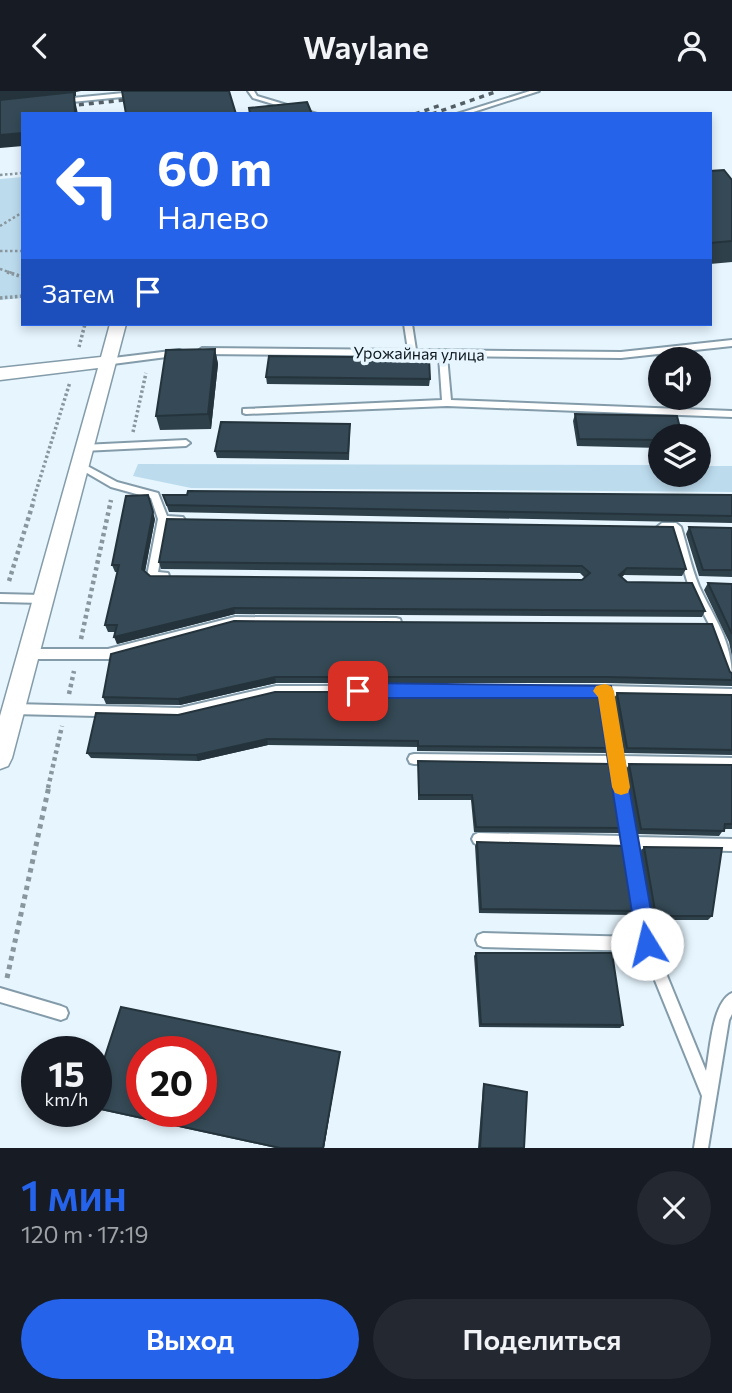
<!DOCTYPE html>
<html lang="ru">
<head>
<meta charset="utf-8">
<style>
	body { margin:0; font-family:Commissioner,sans-serif; background:#242831; color:#f1f3f6; height:100vh; display:flex; flex-direction:column; font-size:26px; white-space:nowrap }
	* { box-sizing:border-box; margin:0 }
	p { font-size:23px; color:#9ea1a6 }
	.icon { flex:none; width:38px; height:38px; fill:none; stroke:currentColor; stroke-width:2; stroke-linecap:round; stroke-linejoin:round }
	.map { position:relative; height:1057px; overflow:hidden }
	.panel { display:flex; flex-direction:column; background:#171b24; flex:1 }
	.panel>* { flex:none }
	.guide { position:absolute; left:21px; top:21px; width:691px; height:214px; border-radius:0px; box-shadow:0 4px 10px #0003; background:#2563eb; color:#fff; overflow:hidden }
	.controls { position:absolute; left:648px; top:256px; display:grid; gap:14px }
	.controls a { display:grid; place-items:center; width:63px; height:63px; border-radius:50%; background:#171b24; box-shadow:0 4px 10px #0003; font-size:35px }
	.speed { position:absolute; left:21px; top:945px; display:flex; gap:14px; font-size:35px; font-weight:700; text-align:center }
	.speed>* { display:grid; place-content:center; width:91px; height:91px; border-radius:50%; background:#171b24; box-shadow:0 4px 10px #0003; line-height:1 }
	.speed small { font-size:18px; font-weight:400 }
	.speed .limit { border:10px solid #d22; background:#fff; color:#111 }
	.pin { position:absolute; display:grid; place-items:center; width:60px; height:60px; color:#fff; margin:-30px; border-radius:14px; box-shadow:0 4px 10px #0006 }
	.me { position:absolute; width:77px; margin:-38px; rotate:351deg; stroke-linejoin:round; filter:drop-shadow(0 0 5px #0008) }
	.turn { display:flex; align-items:center; gap:24px; height:147px; padding:0 21px; font-size:32px }
	.turn .icon { width:91px; height:91px; stroke-width:2.5 }
	.turn b { display:block; font-size:49px; line-height:60px }
	.then { display:flex; align-items:center; height:66px; padding:0 21px; background:#0003; gap:14px; font-size:26px }
	.round { display:grid; place-items:center; flex:none; width:74px; height:74px; border-radius:37px; background:#242831 }
	.headline { display:flex; align-items:center; justify-content:space-between; height:119px; padding:0 21px }
	h1 { font-size:42px; font-weight:600; line-height:52px; color:#2563eb }
	.primary-button { display:flex; gap:14px; margin-top:auto; padding:14px 21px }
	.primary-button a { flex:1; height:80px; border-radius:42px; background:#2563eb; color:#fff; font-size:28px; font-weight:600; line-height:80px; text-align:center }
	.primary-button a+a { background:#242831; color:#f1f3f6 }
	header { display:flex; justify-content:space-between; align-items:center; height:91px; padding:0 21px; background:#171b24; font-size:32px; font-weight:600 }
	.map>svg:first-child { display:block }
	.green { fill:#bcdcee }
	.lines { fill:none; stroke-linecap:round; stroke-linejoin:round }
	.service-casing { stroke:#849caa; stroke-width:4 }
	.minor-casing { stroke:#849caa; stroke-width:3 }
	.path-far3 { stroke:#89969d; stroke-width:2.5; stroke-dasharray:2.5 2.5; stroke-linecap:butt }
	.path-far2 { stroke:#89969d; stroke-width:3.5; stroke-dasharray:2.5 2.5; stroke-linecap:butt }
	.path-far1 { stroke:#89969d; stroke-width:4.5; stroke-dasharray:3.5 3.5; stroke-linecap:butt }
	.path { stroke:#89969d; stroke-width:5; stroke-dasharray:4.5 4.5; stroke-linecap:butt }
	.service { fill:#fff; fill-rule:evenodd }
	.minor { fill:#fff; fill-rule:evenodd }
	.rail { stroke:#535e65; stroke-width:3.5; stroke-dasharray:5 5; stroke-linecap:butt }
	.wall { fill:#2e404a }
	.shaded-wall { fill:#25343c }
	.building { fill:#354a56; stroke:#25343c; stroke-width:2; fill-rule:evenodd }
	.route { fill:#2563eb; stroke:#184099; stroke-width:2 }
	.slow { fill:#f59e0b }
	.labels { text-anchor:middle; dominant-baseline:central; stroke-width:7; stroke-linejoin:round; paint-order:stroke }
	.far-street-label { font-size:16px; fill:#0e171c; stroke:#e6f5fe }
</style>
</head>
<body>
<header><svg class="icon" aria-label="back" viewBox="0 0 24 24"><path d="M15 5l-7 7 7 7"/></svg>Waylane<svg class="icon" aria-label="person" viewBox="0 0 24 24"><circle cx="12" cy="8" r="4"/><path d="M4 21q1-7 8-7t8 7"/></svg></header>
<div class="map">
<svg width="732" height="1057" viewBox="0 0 732 1057">
	<rect width="100%" height="100%" fill="#e6f5fe"/>
	<path class="green" d="M23,86v121l-23,2v-121z
		M138,373l522,1v9h38v-8h34v26l-541,-4 -58,-12z"/>
	<g class="lines">
		<g class="service-casing">
			<path id="service" d="M144,0h21l-3,2 -100,10 -3,-2 3,-2z
				M248,0h6l3,5 60,18h-11l-53,-16z
				M530,0h9l-72,23h-10z
				M404,233h8l4,26 205,2 111,-12v6l-111,12 -174,-2 4,44 281,11v6l-285,-11 -201,8 -3,-1v-4l199,-9 -3,-44 -237,-2 -4,-3 4,-3 206,2z
				M179,259l3,1v4l-77,10 -4,-3 4,-3z
				M186,349l4,3 -4,3 -103,5 -5,-3 5,-3z
				M78,370l39,21 41,11 9,23 16,1 2,3 -2,3h-16l-9,49 10,1 1,3 -1,3 -16,1 -5,-4 11,-57 -7,-21 -40,-11 -36,-21 -2,-2z
				M662,432h14l5,4c6,19 10,40 18,59 15,33 33,53 33,93l-4,-2 -1,-3 -18,-50 -21,-40 -16,-53 -13,-1 -2,-3z
				M0,503l42,1 4,1 1,3 -1,3 -4,1 -42,-1z
				M235,526l161,1 4,1 1,3 -1,3 -4,1 -161,-1 -127,34h-80l-4,-2 -1,-3 1,-3 4,-2h80z
				M276,595h329l127,3v10l-121,-3 11,60 110,2v10l-109,-1 12,70 97,2v12l-95,-2 17,95 52,127c4,-20 6,-69 26,-78v21l-3,6 -21,128h-14l8,-52 -59,-145 -160,-4 -5,-2 -2,-5 2,-5 5,-2 156,4 -14,-89 -147,-3 -4,-2 -2,-4 2,-4 4,-2 145,3 -11,-69 -198,-3 -4,-1 -2,-4 2,-4 4,-1 196,2 -10,-60h-324l-96,22 -167,-4 -4,-2 -2,-3 2,-3 4,-2 167,4z
				M0,897l61,18 5,2 2,5 -2,5 -5,2 -61,-18z"/>
		</g>
		<g class="minor-casing">
			<path id="minor" d="M110,233h16l-114,434 -4,8 -8,3v-53l98,-348 -98,12v-12l101,-11z"/>
		</g>
		<path class="path-far3" d="M0,84l23,-2
			M0,135l23,-14
			M0,160h23
			M0,178l12,4"/>
		<path class="path-far2" d="M7,181l16,5
			M0,207l23,-2
			M79,256l6,-23
			M133,341l13,-59
			M33,410l37,-119"/>
		<path class="path-far1" d="M9,490l25,-81
			M81,548l30,-139
			M69,603l5,-23
			M48,697l14,-62"/>
		<path class="path" d="M7,887l42,-192"/>
		<use href="#service" class="service"/>
		<use href="#minor" class="minor"/>
		<path class="rail" d="M59,16l84,-9
			M415,23l26,-9
			M432,23l66,-23"/>
	</g>
	<path class="wall" d="M710,80l22,9v82l-22,2z
		M215,258l3,15 -7,65 -51,1 -4,-14z
		M266,286l164,2 -1,7 -162,-2z
		M575,323l85,22v12l-83,-2 -4,-25z
		M350,340l-1,29 -132,-2 -2,-7z
		M163,404h569v28l-563,-11z
		M155,428l-10,53 5,4 432,4 3,-2 -5,-5 -419,-4 -2,-7 8,-43 519,50 -4,7 -58,-1 -2,2 5,5 78,29 -3,6 -467,-3 -118,30 -2,-12h-7l-3,-7 12,-53h-2l-3,-7z
		M689,436l43,1v49l-33,-1 -13,-42z
		M708,492l24,1v73l-3,-15 -25,-52z
		M111,563l619,18 2,1v13l-127,-3h-329l-96,22 -74,-1 -3,-7z
		M617,602l115,2v60l-108,-2 -10,-54z
		M96,622l514,35 -3,5 -190,-2v-4l-149,-2 -70,16 -107,-3 -4,-5z
		M418,670l205,67 -3,5 -146,-1 -3,-32h-53z
		M629,673l103,1v64h-8l-5,7 -82,-2 -11,-64z
		M477,751l160,69 -4,4 -154,-2 -4,-67z
		M644,756l68,69 -4,4h-51v-5h-5l-12,-63z
		M476,862l147,72 -3,3 -141,-1 -5,-71z
		M340,961l-16,96h-48l-180,-39v-25z
		M484,993l40,64h-46l5,-62z"/>
	<path class="shaded-wall" d="M0,0h81l-5,1v4h-2l4,18 -78,-10z
		M23,42v13l-23,2v-13z
		M215,258l3,15 -7,65 -3,-15z
		M153,421l2,7 -11,57 -2,-7z
		M627,477l-3,7 -8,7 3,-7z
		M234,517l1,6 -118,30 -3,-7z
		M275,586l1,6 -96,22 -2,-6z
		M267,648l1,6 -70,16 -2,-6z
		M340,961l-16,96h-1z"/>
	<path class="building" d="M122,0h107l7,23h-110z
		M74,1l1,22h-52v19l-23,2v-35z
		M307,11l5,12h-62l-1,-6z
		M724,79l8,10v61l-22,2v-72z
		M215,258l-7,65 -52,2 10,-66z
		M269,265l160,2 1,21 -164,-2z
		M575,323l102,2 5,20h-22v4l-81,-1z
		M221,331l129,2 -2,29 -133,-2z
		M188,400l544,4v21l-565,-11 -4,-10h24z
		M148,404l5,17 -11,57 8,7 432,4 8,-7 -8,-7 -423,-4 8,-43 506,8 13,42 -59,-1 -8,7 8,7 65,1 13,28 -471,-3 -120,29 3,-12h-12l14,-60h-7l14,-69z
		M689,436l43,1v42h-29z
		M708,492l24,1v50z
		M234,530l478,3 18,48 2,1v7l-124,-3h-333l-97,22 -75,-2 8,-43z
		M275,601h326l9,56 -192,-2v-5l-151,-2 -71,16 -109,-2 9,-40 82,2z
		M617,602l115,2v55l-105,-2z
		M418,670l195,3 10,64 -147,-1 -4,-32h-53z
		M629,673l103,1v59h-7l-1,7 -83,-2z
		M477,751l149,4 11,65 -156,-2z
		M644,756l78,1 -10,68h-51v-5h-6z
		M476,862h136l11,72 -142,-1z
		M121,916l219,45 -17,96h-43l-184,-40v-24zM142,961h59v59h-59z
		M484,993l43,8 -3,56h-44z"/>
	<path class="route" d="M358,592l253,3 46,258 -3,7 -7,3 -7,-3 -3,-7 -39,-246h-240l-6,-2 -2,-5 2,-6z"/>
	<path class="slow" d="M605,593l6,2 3,5 16,96 -2,6 -7,2 -6,-2 -3,-6 -14,-90 -5,-6 3,-5z"/>
	<g class="labels">
		<g class="far-street-label">
			<text transform="translate(419 262) rotate(1)">Урожайная улица</text>
		</g>
	</g>
</svg>
<div class="controls">
<a><svg class="icon" aria-label="sound" viewBox="0 0 24 24"><path d="M4 9h4l5-4v14l-5-4H4zM17 9q2 3 0 6"/></svg></a>
<a><svg class="icon" aria-label="layers" viewBox="0 0 24 24"><path d="M12 4l9 5-9 5-9-5zM3 14l9 5 9-5"/></svg></a>
</div>
<div class="speed"><div>15<small>km/h</small></div><div class="limit">20</div></div>
<div class="pin" style="left:358px;top:600px;background:#d93025"><svg class="icon" aria-label="arrive" viewBox="0 0 24 24"><path d="M6 21V4h12l-3 4 3 4H6"/></svg></div>
<svg class="me" style="left:647px;top:853px" viewBox="-20 -20 40 40"><circle r="19" fill="#fff"/><path d="M0-13L10 11 0 6-10 11z" fill="#2563eb"/></svg>
<div class="guide">
<div class="turn"><svg class="icon" aria-label="left" viewBox="0 0 24 24"><path d="M17 20v-9H6M10 6l-5 5 5 5"/></svg><div><b>60 m</b>Налево</div></div>
<div class="then">Затем<svg class="icon" aria-label="arrive" viewBox="0 0 24 24"><path d="M6 21V4h12l-3 4 3 4H6"/></svg></div>
</div>
</div>
<section class="panel">
<div class="headline"><div><h1>1 мин</h1><p>120 m · 17:19</p></div><a class="round"><svg class="icon" aria-label="close" viewBox="0 0 24 24"><path d="M6 6l12 12M18 6L6 18"/></svg></a></div>
<div class="primary-button"><a>Выход</a><a>Поделиться</a></div>
</section>
</body>
</html>
